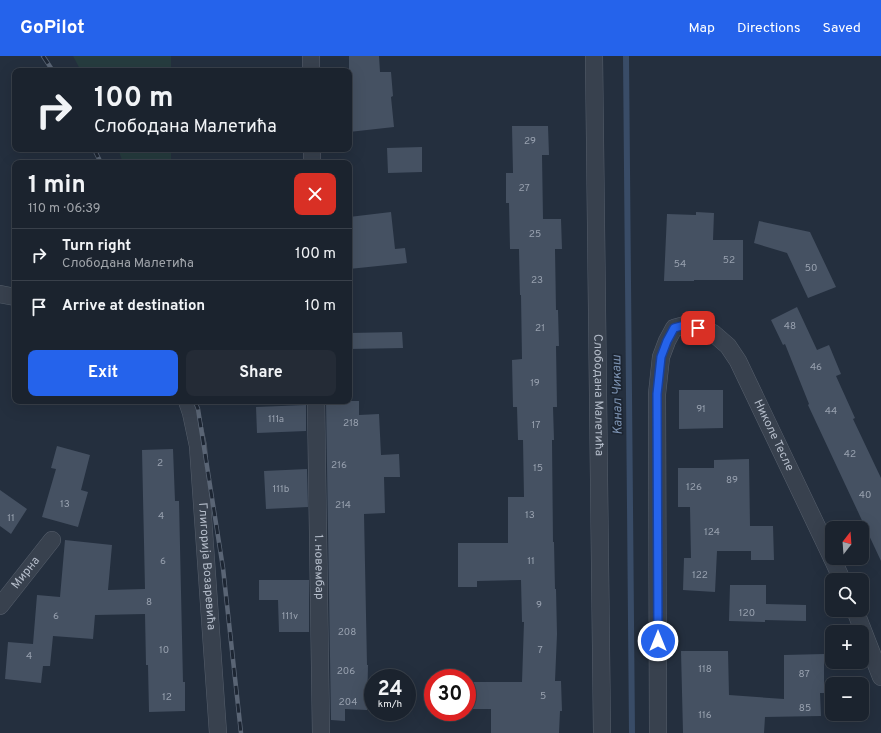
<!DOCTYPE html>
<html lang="en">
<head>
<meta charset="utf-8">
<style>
	body { margin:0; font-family:Overpass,sans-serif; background:#242b36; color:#f1f3f6; height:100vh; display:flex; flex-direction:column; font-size:15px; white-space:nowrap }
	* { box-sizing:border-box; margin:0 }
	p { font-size:13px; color:#a0a4aa }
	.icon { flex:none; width:22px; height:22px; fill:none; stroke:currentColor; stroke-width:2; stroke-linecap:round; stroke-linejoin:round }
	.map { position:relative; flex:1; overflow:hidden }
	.drawer { position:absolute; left:12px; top:104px; width:340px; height:244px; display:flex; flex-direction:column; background:#1b232e; border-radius:8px; box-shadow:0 4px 16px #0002,0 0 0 1px #39404a }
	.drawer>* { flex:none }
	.top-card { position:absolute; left:12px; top:12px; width:340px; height:84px; border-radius:8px; box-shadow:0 4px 16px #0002,0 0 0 1px #39404a; background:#1b232e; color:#f1f3f6; overflow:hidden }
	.needle { width:26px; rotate:17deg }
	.buttons { position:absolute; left:825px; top:465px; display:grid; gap:8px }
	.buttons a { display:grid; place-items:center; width:44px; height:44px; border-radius:8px; background:#1b232e; box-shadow:0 4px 16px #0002,0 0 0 1px #39404a; font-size:20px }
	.speed { position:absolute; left:364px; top:613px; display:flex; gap:8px; font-size:20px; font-weight:700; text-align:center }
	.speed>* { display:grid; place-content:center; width:52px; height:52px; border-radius:50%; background:#1b232e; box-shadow:0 4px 16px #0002,0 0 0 1px #39404a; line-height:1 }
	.speed small { font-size:10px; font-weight:400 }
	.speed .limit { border:6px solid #d22; background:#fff; color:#111 }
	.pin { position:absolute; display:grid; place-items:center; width:34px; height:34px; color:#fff; margin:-17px; border-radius:8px; box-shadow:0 2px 6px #0006 }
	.me { position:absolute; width:44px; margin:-22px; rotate:0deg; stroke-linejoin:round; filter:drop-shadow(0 0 3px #0008) }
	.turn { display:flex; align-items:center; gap:14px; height:84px; padding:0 16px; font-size:18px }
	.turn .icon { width:52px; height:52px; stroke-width:2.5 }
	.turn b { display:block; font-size:28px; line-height:34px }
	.round { display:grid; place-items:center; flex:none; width:42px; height:42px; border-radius:8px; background:#242b36 }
	.overview { display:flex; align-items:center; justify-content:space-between; height:68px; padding:0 16px }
	h1 { font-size:24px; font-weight:700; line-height:30px }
	.cta { display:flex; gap:8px; margin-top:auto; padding:8px 16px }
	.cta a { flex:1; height:46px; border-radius:8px; background:#2563eb; color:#fff; font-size:16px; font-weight:700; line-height:46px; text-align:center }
	.cta a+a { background:#242b36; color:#f1f3f6 }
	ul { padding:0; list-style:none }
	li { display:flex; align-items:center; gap:12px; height:52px; padding:0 16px; border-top:1px solid #39404a }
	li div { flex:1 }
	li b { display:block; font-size:15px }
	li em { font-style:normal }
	header { display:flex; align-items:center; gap:24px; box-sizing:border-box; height:56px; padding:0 20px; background:#2563eb; color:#fff }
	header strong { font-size:19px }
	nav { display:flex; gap:22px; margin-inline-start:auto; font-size:14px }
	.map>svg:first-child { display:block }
	.green { fill:#263c3f }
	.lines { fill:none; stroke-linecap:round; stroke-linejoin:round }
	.stream { stroke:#394c67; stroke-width:6 }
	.building { fill:#455162 }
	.street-casing { stroke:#565f6c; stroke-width:18 }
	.street { stroke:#38414e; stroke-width:17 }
	.rail-casing { stroke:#5a6575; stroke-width:4.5 }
	.rail { stroke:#1d2633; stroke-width:3; stroke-dasharray:9; stroke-linecap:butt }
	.route-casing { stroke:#184099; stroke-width:10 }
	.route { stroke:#2563eb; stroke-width:7 }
	.labels { text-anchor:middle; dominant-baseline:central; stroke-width:3.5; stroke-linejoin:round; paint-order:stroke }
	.number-label { font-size:10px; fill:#98a1af }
	.street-label { font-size:12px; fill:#b4bcc9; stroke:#1d2633 }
	.water-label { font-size:13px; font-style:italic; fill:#7c92b1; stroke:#1d2633 }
</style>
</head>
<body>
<header>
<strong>GoPilot</strong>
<nav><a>Map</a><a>Directions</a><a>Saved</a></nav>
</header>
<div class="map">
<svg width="881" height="677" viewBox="0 0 881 677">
	<rect width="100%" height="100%" fill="#242f3e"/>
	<path class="green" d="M73,0h98v15h-90z
		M118,93h53v14h-48z"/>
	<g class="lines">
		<path class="stream" d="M626,0l6,677"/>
	</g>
	<path class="building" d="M349,0h30l1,16h11l2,24 -2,1 3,30 -45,5z
		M512,70h36l1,29h-7l1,64h18l1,30h-7l1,61h2l1,36h-3l1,61h-4l1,33h-2l1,102h1l1,47h1l1,45 -2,47h6l1,30h-2l-1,22h-68v-24h-24v-27h55l2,-60h-2l-1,-42 -44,1v6h-19v-44h50v-46h16l-1,-57h-5l-1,-33h-4l-1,-47 10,-1 -1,-64h-1l-1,-46h-9l-1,-46h-3v-30h7z
		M422,91v25l-34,1 -1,-25z
		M391,156l4,37 10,-1 2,15 -58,6v-52z
		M696,156l18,1 -1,27h30v40h-49v1h-30l3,-67 29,1z
		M759,165l51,11 26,55 -28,11 -21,-45 -33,-10z
		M797,251l20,43 12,-5 12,29 -5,2 19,42 -2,1 28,59v83l-73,-156 1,-1 -24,-60 -2,1 -12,-25z
		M402,276l1,16 -54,1v-16z
		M679,334h44v38l-44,1z
		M326,345h33v14l20,-1 2,41 18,-1 1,23h-16l1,36 -21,1 3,151h1l-1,45 -22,-1v12l-14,-1z
		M306,349v26l-49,2 -1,-26z
		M57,390l33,9 -9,35 7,2 -10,35 -36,-10 14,-48 -5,-1z
		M173,393l2,52h4l4,181h2v29l-36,1 -1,-47h-2l-1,-51 -50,1 -2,24 -40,-3 -3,30h-7l-2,17 -36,-4 3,-37 25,2 4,-49 23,2 5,-57 47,5 -4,45 37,-1 -3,-139z
		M749,403l1,67h23l1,34h-23v-9h-34l-2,41 -32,-2 1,-32h7l-1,-51h-12v-39h36v-8z
		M307,413l1,38 -42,2 -2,-38z
		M0,434l27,19 -16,25 -11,-8z
		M259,524h50v52h-30l-1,-32h-19z
		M730,529h36v19l40,1v16l-41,-1v2l-36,-1z
		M681,595h47l1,44 55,4v-44l40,-1v39h-4l1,23 -56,1 -1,16h-81z"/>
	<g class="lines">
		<g class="street-casing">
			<g id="street">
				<path d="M311,0v15"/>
				<path id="s1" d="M594,0l8,677"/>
				<path d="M312,93v14"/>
				<path d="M0,238l15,3"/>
				<path id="s2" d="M187,345l4,12 7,33 20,287"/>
				<path id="s3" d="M316,345l5,332"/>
				<path d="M832,502l10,22"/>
				<path id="s4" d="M0,550l52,-66"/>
				<path d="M855,554l26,67"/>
				<path id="s5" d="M658,677l-1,-339 4,-37 6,-16 7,-13 11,-3 13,3 15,5 15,13 10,15 94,197"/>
			</g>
		</g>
		<use href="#street" class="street"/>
		<g class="rail-casing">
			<path id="rail" d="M43,0l10,15
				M94,93l7,14
				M195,345l3,8 25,159 18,165"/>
		</g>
		<use href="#rail" class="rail"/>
	</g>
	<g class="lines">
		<g class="route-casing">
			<path id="route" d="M658,585l-1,-247 4,-37 6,-16 7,-13 11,-3 13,3"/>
		</g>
		<use href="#route" class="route"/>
	</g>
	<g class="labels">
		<g class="number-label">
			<text x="530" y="85">29</text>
			<text x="524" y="132">27</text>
			<text x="535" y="178">25</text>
			<text x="729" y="204">52</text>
			<text x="680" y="208">54</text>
			<text x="811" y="212">50</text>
			<text x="537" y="224">23</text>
			<text x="790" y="270">48</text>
			<text x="540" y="272">21</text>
			<text x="816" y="311">46</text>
			<text x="535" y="327">19</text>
			<text x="701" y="353">91</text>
			<text x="831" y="355">44</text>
			<text x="276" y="363">111a</text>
			<text x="351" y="367">218</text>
			<text x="536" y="369">17</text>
			<text x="850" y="398">42</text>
			<text x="160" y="407">2</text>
			<text x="339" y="409">216</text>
			<text x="538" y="412">15</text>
			<text x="732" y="424">89</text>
			<text x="694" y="431">126</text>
			<text x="281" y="433">111b</text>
			<text x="865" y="439">40</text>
			<text x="65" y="448">13</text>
			<text x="343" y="449">214</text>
			<text x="530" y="459">13</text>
			<text x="161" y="460">4</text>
			<text x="11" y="462">11</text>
			<text x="712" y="476">124</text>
			<text x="163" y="505">6</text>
			<text x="531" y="505">11</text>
			<text x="700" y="519">122</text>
			<text x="149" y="546">8</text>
			<text x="539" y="549">9</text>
			<text x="747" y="557">120</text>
			<text x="56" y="560">6</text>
			<text x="290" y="560">111v</text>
			<text x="347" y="576">208</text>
			<text x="164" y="594">10</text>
			<text x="540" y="594">7</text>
			<text x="29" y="600">4</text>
			<text x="705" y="613">118</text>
			<text x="346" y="615">206</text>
			<text x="804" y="618">87</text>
			<text x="543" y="640">5</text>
			<text x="167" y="641">12</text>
			<text x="348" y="646">204</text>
			<text x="805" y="652">85</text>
			<text x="705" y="659">116</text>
		</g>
		<g class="street-label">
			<text stroke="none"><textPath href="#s1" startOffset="339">Слободана Малетића</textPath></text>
			<text stroke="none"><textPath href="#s5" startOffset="569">Николе Тесле</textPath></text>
			<text stroke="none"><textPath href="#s2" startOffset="167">Глигорија Возаревића</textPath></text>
			<text stroke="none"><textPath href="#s3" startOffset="166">1. новембар</textPath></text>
			<text stroke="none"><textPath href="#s4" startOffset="42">Мирна</textPath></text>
		</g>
		<g class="water-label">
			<text transform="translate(618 339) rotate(-91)">Канал Чикаш</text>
		</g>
	</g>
</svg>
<div class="buttons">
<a><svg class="needle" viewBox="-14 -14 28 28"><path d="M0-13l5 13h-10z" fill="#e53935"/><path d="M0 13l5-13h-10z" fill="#a0a4aa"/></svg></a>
<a><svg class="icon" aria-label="search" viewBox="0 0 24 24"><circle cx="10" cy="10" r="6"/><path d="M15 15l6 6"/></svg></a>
<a>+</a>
<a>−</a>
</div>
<div class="speed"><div>24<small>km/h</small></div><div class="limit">30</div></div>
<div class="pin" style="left:698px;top:272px;background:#d93025"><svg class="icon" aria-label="arrive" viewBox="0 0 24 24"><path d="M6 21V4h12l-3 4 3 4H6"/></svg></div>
<svg class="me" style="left:658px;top:585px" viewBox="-20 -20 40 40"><circle r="17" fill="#2563eb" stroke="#fff" stroke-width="3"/><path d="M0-11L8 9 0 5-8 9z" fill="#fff"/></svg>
<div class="top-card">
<div class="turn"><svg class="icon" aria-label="right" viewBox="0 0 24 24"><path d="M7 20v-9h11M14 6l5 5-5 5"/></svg><div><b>100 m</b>Слободана Малетића</div></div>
</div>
<section class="drawer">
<div class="overview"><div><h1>1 min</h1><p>110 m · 06:39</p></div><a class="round" style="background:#d93025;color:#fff"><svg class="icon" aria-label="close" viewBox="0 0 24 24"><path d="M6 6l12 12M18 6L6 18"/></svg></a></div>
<ul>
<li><svg class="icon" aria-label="right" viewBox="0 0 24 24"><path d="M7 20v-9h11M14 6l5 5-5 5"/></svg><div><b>Turn right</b><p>Слободана Малетића</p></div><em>100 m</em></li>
<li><svg class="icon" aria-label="arrive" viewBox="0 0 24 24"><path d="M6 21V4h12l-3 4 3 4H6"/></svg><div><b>Arrive at destination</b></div><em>10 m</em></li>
</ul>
<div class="cta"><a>Exit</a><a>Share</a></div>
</section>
</div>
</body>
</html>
